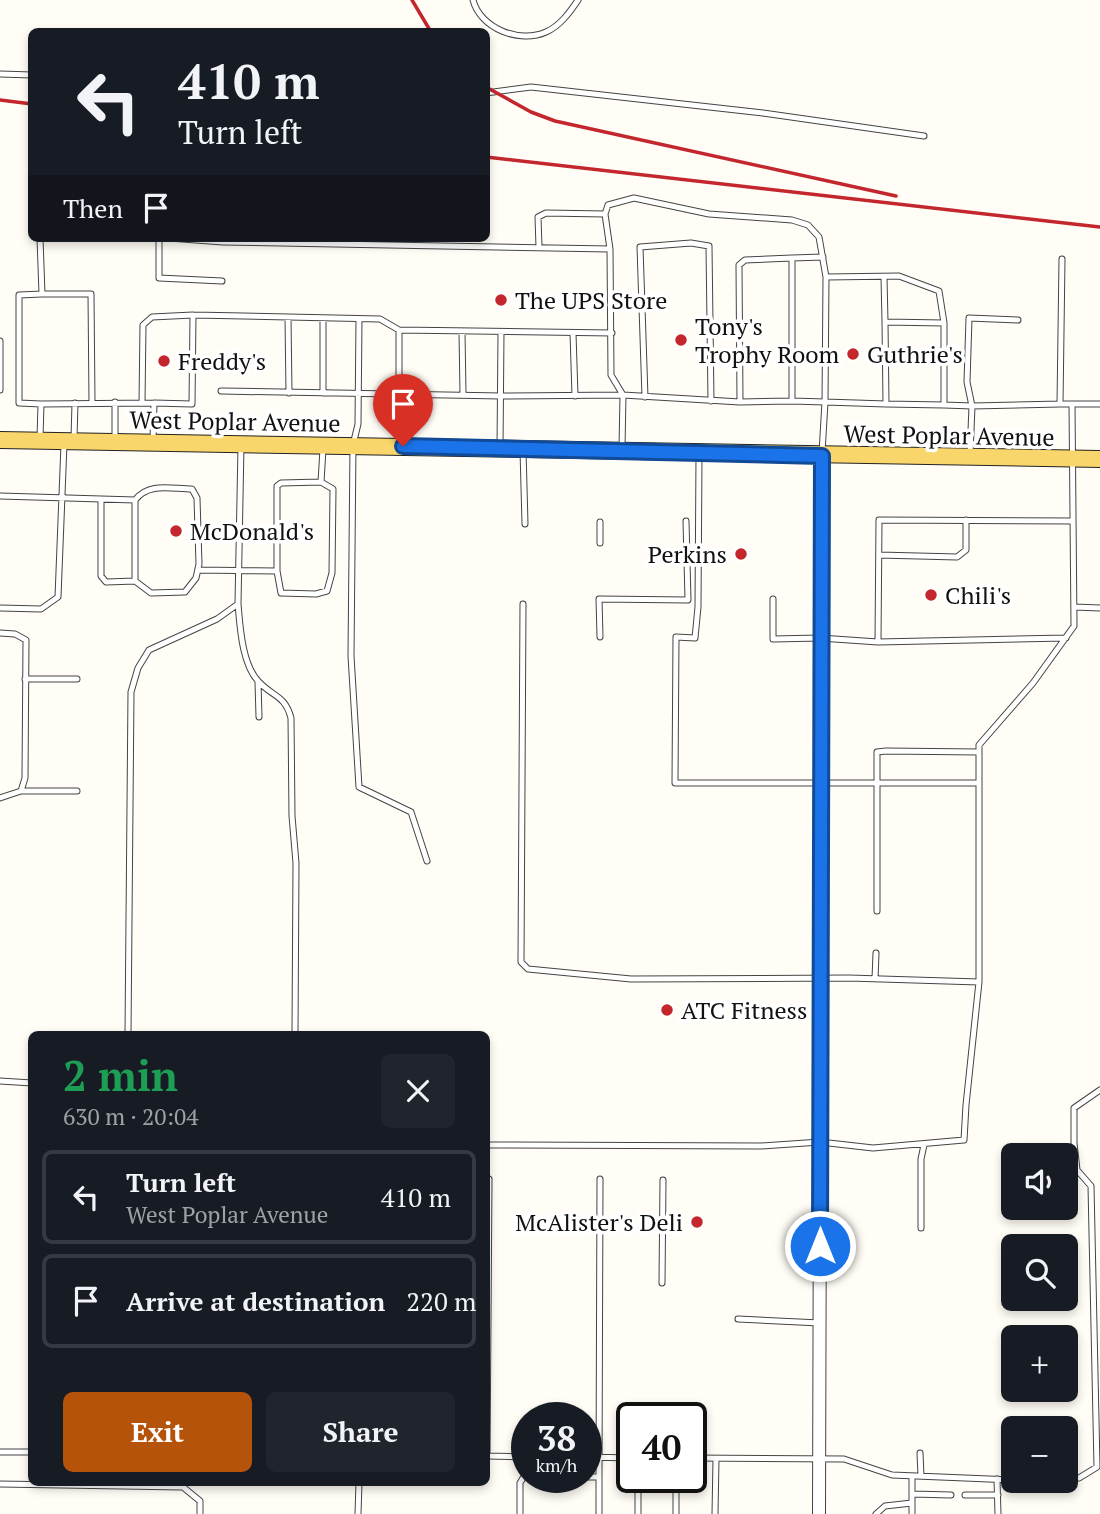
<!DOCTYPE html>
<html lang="en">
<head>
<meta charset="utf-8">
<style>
	body { margin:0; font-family:"PT Serif",serif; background:#20242c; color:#f1f3f6; height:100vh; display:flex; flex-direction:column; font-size:26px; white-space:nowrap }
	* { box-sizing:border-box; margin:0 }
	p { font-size:23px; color:#9ea1a6 }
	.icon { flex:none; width:38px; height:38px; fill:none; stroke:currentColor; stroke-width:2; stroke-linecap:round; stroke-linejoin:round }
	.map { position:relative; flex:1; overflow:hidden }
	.side { position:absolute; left:28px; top:1031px; width:462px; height:455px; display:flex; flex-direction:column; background:#171b24; border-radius:10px; box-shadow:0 4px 10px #0003 }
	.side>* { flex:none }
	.banner { position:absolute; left:28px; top:28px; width:462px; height:214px; border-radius:10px; box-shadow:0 4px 10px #0003; background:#171b24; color:#f1f3f6; overflow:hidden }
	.buttons { position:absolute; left:1001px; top:1143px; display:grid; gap:14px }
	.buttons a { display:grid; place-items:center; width:77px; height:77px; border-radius:10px; background:#171b24; box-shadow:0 4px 10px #0003; font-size:35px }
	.speed { position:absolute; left:511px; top:1402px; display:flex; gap:14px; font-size:35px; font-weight:700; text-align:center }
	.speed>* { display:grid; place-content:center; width:91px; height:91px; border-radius:50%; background:#171b24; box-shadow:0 4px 10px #0003; line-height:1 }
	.speed small { font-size:18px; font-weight:400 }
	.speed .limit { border:4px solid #111; border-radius:10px; background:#fff; color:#111 }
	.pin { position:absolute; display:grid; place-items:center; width:60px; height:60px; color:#fff; margin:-72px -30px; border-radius:50% 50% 50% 0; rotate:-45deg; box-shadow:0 0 7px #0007 }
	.pin .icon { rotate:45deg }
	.me { position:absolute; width:77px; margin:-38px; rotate:0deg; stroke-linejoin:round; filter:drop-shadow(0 0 5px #0008) }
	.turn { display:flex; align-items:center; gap:24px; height:147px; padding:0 35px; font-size:32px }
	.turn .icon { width:91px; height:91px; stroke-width:2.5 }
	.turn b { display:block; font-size:49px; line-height:60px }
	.then { display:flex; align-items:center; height:66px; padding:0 35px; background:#0003; gap:14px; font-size:26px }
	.round { display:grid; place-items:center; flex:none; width:74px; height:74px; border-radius:10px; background:#20242c }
	.head { display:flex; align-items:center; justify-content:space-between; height:119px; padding:0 35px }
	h1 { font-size:42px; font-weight:600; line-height:52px; color:#1e9e55 }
	.primary-button { display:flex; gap:14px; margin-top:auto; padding:14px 35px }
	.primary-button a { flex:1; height:80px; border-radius:10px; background:#b45309; color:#fff; font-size:28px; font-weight:600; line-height:80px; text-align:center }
	.primary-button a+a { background:#20242c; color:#f1f3f6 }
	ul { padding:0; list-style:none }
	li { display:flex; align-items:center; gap:21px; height:94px; margin:0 14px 10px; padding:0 21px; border:4px solid #363941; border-radius:10px }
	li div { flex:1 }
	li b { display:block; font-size:26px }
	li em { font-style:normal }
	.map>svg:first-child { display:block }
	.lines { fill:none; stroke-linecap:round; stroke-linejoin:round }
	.service-casing { stroke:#444; stroke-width:7 }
	.tertiary-casing { stroke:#444; stroke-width:14 }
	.primary-casing { stroke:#222; stroke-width:18 }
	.service { stroke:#fff; stroke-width:5 }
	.tertiary { stroke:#fff; stroke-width:12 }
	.primary { stroke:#f9d66b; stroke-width:16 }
	.rail { stroke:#c4262e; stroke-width:3.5 }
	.route-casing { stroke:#114b97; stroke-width:18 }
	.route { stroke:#1a73e8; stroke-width:12 }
	.poi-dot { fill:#c4262e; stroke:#fff; stroke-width:2.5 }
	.labels { text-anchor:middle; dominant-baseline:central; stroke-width:7; stroke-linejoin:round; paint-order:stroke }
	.poi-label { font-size:24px; fill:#111; stroke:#fff; text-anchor:start }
	.street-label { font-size:24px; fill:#111; stroke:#fff }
</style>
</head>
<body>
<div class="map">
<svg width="1100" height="1514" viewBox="0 0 1100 1514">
	<rect width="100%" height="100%" fill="#fffdf5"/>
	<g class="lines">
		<g class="service-casing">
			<path id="service" d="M473,0c7,28 46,44 73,32 14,-6 24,-20 32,-32
				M0,74l32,1
				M486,93l45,-6 232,26 161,23
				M40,238l2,56 -23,1v108l22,1
				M159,238v40l63,3
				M169,238l54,4 387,7 1,126 12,20 117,7 52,-1
				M539,247l-1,-30 8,-4 59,1
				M610,249l-5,-35 3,-9 26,-7 75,16 83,6 16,5 11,12 7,40 -1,125 -33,-1v-143l31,-1
				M1062,259l-2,145h40
				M826,277l73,-1 40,15 5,32v82l28,1 -5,-24 2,-64 49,2
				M884,277l1,45
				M42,294h49l1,109
				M288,317l1,76
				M323,318v75
				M359,319l-1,105 -5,21 -2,211 8,131 52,25 16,49
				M944,323l-59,-1 1,82 58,1
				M462,332l1,62
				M573,333l2,63
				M0,341v49
				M221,391l280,5 122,-1 -1,53
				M399,393v-63
				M645,397l-5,-150 51,-4 18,3 2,155
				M740,402l-1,-137 6,-5 47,-2
				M142,403l1,-78 9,-8 41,-2
				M40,438l1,-34 113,-1
				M74,438l1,-35
				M115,439v-37
				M153,440l1,-37 38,1 1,-89 187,4 19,11 213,3
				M500,448l1,-116
				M523,450l2,74
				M822,453l3,-51 61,2
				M970,455l2,-49 88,-2
				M699,456l-1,151 -3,31 -19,-1 -1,146h304
				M0,496l135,4
				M101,500v76l5,6 29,-1 16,12 34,-1 11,-14 3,-14 -2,-66 -5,-9c-21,0 -43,-7 -57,11v81
				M600,522v21
				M879,555l78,2 9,-7v-30
				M198,570l79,1v-85l4,-3 40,-1 2,-33
				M277,571l4,22 35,1 11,-3 5,-18 1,-84 -12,-7
				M773,599v40l47,-1 58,4 188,-4
				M238,604c2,23 4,61 21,78 14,15 26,13 32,36l1,98 4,47 -1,171
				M523,604l-2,358 7,7 103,10 218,-1 130,4
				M1074,607l26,1
				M0,608l41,1 17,-12 6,-153
				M0,633l15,1 11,6 -1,138 -4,13 -21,7
				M600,637l-1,-38 89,1 -2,-79
				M878,642l1,-122 194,1
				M25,679h52
				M258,682l1,35
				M21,791h56
				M877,911v-159l9,-1 93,1
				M875,979l1,-26
				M128,1034l3,-342 7,-24 11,-18 68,-31 21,-15 3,-159
				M0,1081l32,2
				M486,1145l275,1 59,-4 53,6 91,-8 2,-35 13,-123v-237l54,-62 41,-57 -2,-222
				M489,1179l-2,277 40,1
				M921,1228v-69l3,-14
				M662,1283l1,-103
				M738,1319l82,4
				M0,1452h32
				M920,1453l1,23
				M586,1457l46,1
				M691,1458l153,1 48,16 121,5
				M912,1476v38
				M561,1477h38v37
				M599,1477l1,-298
				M997,1479l1,35
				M1066,1479l13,-1 18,-11 -6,-281 -14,-16 -3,-27v-35l26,-18
				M0,1484l183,3 17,14v13
				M912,1494l39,1
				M965,1495h33
				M358,1514l1,-32
				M520,1514v-31l3,-5 5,-1
				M638,1514v-37
				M676,1514v-37
				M715,1514l1,-55
				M876,1514l9,-8 27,-3"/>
		</g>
		<g class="tertiary-casing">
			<path id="tertiary" d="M819,1514l3,-1058"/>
		</g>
		<g class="primary-casing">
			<path id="primary" d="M0,440l1100,19"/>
		</g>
		<use href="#service" class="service"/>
		<use href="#tertiary" class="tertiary"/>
		<use href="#primary" class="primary"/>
		<path class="rail" d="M412,0l19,32
			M486,87l45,25 24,9 341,75
			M0,100l32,4
			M486,157l614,70"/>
	</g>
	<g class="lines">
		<g class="route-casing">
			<path id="route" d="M403,446l419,10 -2,790"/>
		</g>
		<use href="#route" class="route"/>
	</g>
	<g class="poi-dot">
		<circle cx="501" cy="300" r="7"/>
		<circle cx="681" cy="340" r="7"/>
		<circle cx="853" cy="354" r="7"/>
		<circle cx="164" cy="361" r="7"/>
		<circle cx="176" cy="531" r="7"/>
		<circle cx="741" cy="554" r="7"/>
		<circle cx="931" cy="595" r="7"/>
		<circle cx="667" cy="1010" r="7"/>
		<circle cx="697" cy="1222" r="7"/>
	</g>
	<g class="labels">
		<g class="poi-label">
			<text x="515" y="300">The UPS Store</text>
			<text x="695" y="326">Tony's<tspan x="695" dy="28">Trophy Room</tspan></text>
			<text x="867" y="354">Guthrie's</text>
			<text x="178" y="361">Freddy's</text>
			<text x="190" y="531">McDonald's</text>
			<text x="727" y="554" text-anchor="end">Perkins</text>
			<text x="945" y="595">Chili's</text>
			<text x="681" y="1010">ATC Fitness</text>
			<text x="683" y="1222" text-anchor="end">McAlister's Deli</text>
		</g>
		<g class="street-label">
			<text transform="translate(235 421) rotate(1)">West Poplar Avenue</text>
			<text transform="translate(949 435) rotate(1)">West Poplar Avenue</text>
		</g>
	</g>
</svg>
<div class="buttons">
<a><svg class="icon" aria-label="sound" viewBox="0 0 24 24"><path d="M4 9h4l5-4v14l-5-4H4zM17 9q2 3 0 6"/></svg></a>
<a><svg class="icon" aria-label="search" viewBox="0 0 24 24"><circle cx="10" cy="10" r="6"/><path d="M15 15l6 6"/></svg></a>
<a>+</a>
<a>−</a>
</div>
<div class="speed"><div>38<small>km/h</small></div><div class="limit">40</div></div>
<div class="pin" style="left:403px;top:446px;background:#d93025"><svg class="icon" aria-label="arrive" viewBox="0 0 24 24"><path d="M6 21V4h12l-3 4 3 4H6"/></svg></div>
<svg class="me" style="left:820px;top:1246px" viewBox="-20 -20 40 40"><circle r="17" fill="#1a73e8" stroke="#fff" stroke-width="3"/><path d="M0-11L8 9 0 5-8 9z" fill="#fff"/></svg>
<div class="banner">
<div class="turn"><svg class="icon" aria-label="left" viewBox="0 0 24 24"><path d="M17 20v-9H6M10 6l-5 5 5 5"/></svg><div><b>410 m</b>Turn left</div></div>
<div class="then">Then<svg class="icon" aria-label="arrive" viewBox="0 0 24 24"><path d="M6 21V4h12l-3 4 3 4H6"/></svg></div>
</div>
<section class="side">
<div class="head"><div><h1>2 min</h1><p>630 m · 20:04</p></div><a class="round"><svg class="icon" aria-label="close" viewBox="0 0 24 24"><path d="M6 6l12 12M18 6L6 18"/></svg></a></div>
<ul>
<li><svg class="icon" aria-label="left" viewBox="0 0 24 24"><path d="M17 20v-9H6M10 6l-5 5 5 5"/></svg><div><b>Turn left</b><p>West Poplar Avenue</p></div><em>410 m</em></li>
<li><svg class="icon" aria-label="arrive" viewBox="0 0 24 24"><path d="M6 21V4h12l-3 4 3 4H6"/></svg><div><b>Arrive at destination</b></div><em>220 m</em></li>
</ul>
<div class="primary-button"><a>Exit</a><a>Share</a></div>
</section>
</div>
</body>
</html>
